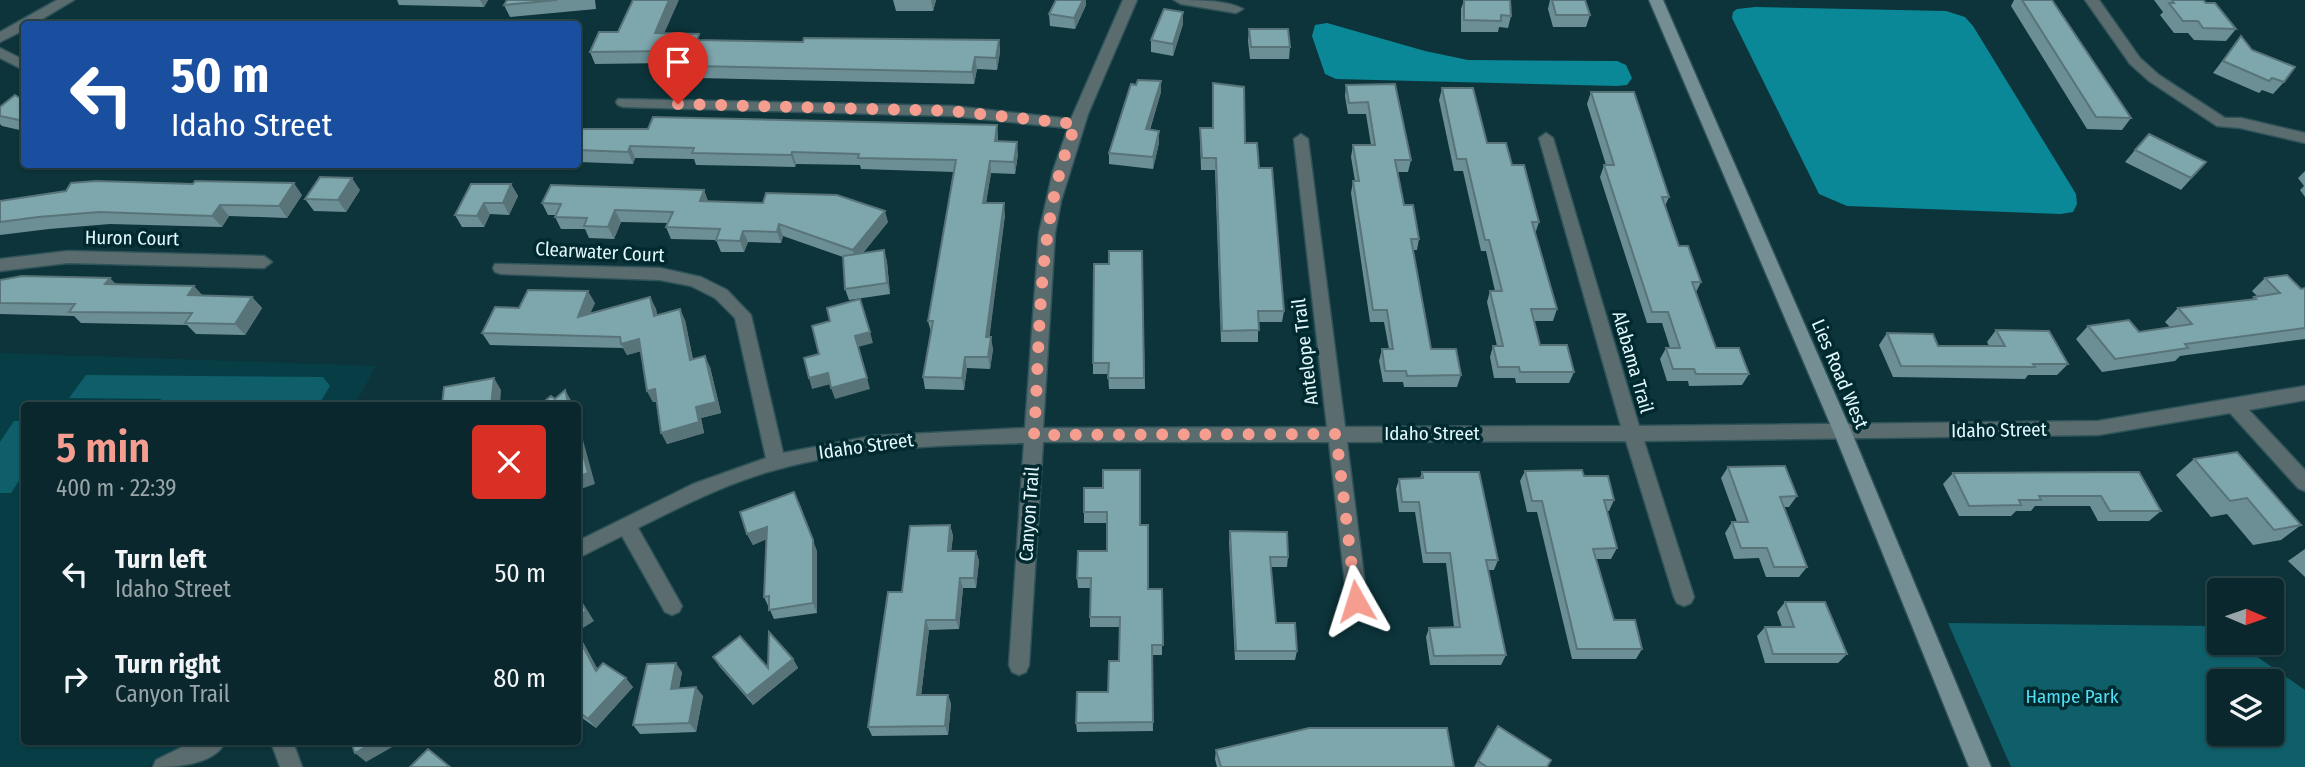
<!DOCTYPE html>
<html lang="en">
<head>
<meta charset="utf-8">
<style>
	body { margin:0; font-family:"Fira Sans Condensed",sans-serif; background:#173338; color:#f1f3f6; height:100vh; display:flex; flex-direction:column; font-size:26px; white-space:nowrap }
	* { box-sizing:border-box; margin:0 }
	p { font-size:23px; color:#99a5a9 }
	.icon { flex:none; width:38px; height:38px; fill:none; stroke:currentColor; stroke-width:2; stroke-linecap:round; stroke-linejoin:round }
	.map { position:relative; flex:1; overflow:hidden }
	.sheet { position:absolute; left:21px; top:402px; width:560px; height:343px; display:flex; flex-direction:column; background:#09272c; border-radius:7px; box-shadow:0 2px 5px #0004,0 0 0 2px #294448 }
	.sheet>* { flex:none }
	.guide { position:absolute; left:21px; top:21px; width:560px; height:147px; border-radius:7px; box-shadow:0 2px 5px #0004,0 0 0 2px #294448; background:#1a4fa0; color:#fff; overflow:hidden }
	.needle { width:46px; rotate:92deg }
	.controls { position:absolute; left:2207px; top:578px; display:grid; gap:14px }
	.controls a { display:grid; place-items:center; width:77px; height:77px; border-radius:7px; background:#09272c; box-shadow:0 2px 5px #0004,0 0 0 2px #294448; font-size:35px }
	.pin { position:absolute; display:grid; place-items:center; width:60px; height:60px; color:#fff; margin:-72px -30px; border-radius:50% 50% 50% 0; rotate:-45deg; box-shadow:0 0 7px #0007 }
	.pin .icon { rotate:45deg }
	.me { position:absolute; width:77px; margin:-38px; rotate:354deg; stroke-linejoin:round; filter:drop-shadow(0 0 5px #0008) }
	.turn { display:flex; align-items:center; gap:24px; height:147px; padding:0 35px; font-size:32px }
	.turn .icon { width:91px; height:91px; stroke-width:2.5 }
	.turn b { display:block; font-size:49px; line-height:60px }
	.round { display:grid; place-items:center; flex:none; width:74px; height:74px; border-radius:7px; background:#173338 }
	.summary { display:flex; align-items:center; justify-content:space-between; height:119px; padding:0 35px }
	h1 { font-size:42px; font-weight:600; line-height:52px; color:#f59d8f }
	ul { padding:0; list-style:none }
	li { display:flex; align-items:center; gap:21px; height:105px; padding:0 35px }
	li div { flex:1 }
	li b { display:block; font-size:26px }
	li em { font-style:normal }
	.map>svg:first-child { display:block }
	.built { fill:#073e46 }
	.green { fill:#0e5f69; fill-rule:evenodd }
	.water { fill:#0a8897 }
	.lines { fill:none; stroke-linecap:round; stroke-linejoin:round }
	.street-casing { stroke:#2e5359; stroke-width:3 }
	.secondary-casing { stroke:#2e5359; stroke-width:3 }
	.street { fill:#5b6c6e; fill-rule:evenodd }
	.secondary { fill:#748e93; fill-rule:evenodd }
	.wall { fill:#6c8f95 }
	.shaded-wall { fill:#587479 }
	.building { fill:#7ea6ad; stroke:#587479; stroke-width:2 }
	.route { stroke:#f59d8f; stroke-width:12; stroke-dasharray:0 21.6 }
	.labels { text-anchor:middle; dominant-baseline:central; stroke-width:7; stroke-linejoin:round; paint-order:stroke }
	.street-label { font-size:19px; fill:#e3f8fc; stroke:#002a2f }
	.park-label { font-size:19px; fill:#53dff3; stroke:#002a2f }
</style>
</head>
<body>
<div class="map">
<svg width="2305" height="767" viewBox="0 0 2305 767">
	<rect width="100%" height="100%" fill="#0c343a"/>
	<path class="built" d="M0,353l376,13 -22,40h-330v336h176l-55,25h-145z"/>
	<path class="green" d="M86,375l237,2 7,9 -12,20h-160l3,-7 -92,-1z
		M14,421h10v52l-13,20h-11v-51z
		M1948,623l264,3 7,5v11h17l69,48v77h-294zM2219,681h53v52h-53z"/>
	<path class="water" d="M1755,7l191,4 19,6 8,9 103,168 1,10 -4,8 -12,2 -214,-8 -28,-12 -87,-176 1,-6 4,-3z
		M1327,23l98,28 43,9 149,1 9,4 6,13 -5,7 -10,1 -281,-7 -11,-5 -13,-38 3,-11z"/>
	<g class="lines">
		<g class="street-casing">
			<path id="street" d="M57,0h17l-40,24h-10v6l-24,12v-10z
				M1123,0h14l-49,114 -27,87 -6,32 -12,195 284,-1 -33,-288 7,-5 7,5 37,288 276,-1 -82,-288 7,-5 7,5 86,288 459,-5 207,-35v14l-56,10 56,60v21l-7,-3 -68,-75 -132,22 -454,6 50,156 -3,6 -7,3 -7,-3 -3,-6 -48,-156 -279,1 20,159 -3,6 -7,3 -7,-3 -3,-6 -18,-159h-286l-14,223 -3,7 -7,3 -7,-3 -3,-7 15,-222c-83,2 -168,4 -249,27 -48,13 -93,36 -137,58l44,78 -3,6 -7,3 -7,-3 -43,-76 -44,22v-17l115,-57 73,-26 -31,-140 -20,-20 -24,-12 -31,-6 -159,-6 -6,-2 -2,-4 2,-4 165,4 41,9 26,13 24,25 32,138 89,-17 153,-8 14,-195 14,-62 15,-43 -116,-12 -329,-9 -5,-2 -2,-3 2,-3 334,7 119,13z
				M1174,0c20,0 53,0 69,9l-7,4 -55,-9z
				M2085,0h14l41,58 19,17 66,43h16l64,15v10l-65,-15 -23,-2 -68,-45 -19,-17z
				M0,48l24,12v10l-24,-12z
				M68,251l196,5 8,6 -8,6 -196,-5 -68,8v-12z
				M192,742h33c-10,23 -50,25 -72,25l3,-7z
				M271,742h22l9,25h-22z"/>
		</g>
		<g class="secondary-casing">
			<path id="secondary" d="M1649,0h14l189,433 139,334h-22l-135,-334z"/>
		</g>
		<use href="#street" class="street"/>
		<use href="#secondary" class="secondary"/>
	</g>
	<path class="wall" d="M397,0h91l-4,7 -85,-2z
		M507,0h88l1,9 -86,8 -6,-12z
		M893,0h43l-3,11h-37z
		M1056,0h30v5l-11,24 -25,-3 -1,-12z
		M1464,0h46l1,16 -3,12 -9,-1 -1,5h-37v-23z
		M1550,0h35l5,15 -4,12h-33l-5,-18z
		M2014,0h38l79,118 -9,12 -35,-1 -76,-123z
		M2154,0h49l33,29 -10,12 -32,-1 -6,-7h-14l-14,-18 3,-3z
		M1183,12v12l-10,32 -22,-4v-12z
		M1249,29l41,18 -1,12h-39l-2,-18z
		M664,33l37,7 102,2 196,-2 1,12 -3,18 -20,-1 -3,15 -276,-6 -2,-6 -25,-1 -4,-8 -72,1 -5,-12z
		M2241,36l11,14 32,32 -11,12 -11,-4 -3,3 -46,-20z
		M1213,83l46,85 25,143 -2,11h-24v20h-37l-6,-172h-14l-1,-30v-12h12z
		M1395,84l16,76 -3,12h-10l6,33 15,34 -2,11h-4l18,99 30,26 -4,12h-53l-1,-5h-20l-4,-21 3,-12h7l-5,-27h-14l-19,-129 2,-12h2l-4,-24 2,-12h18l-5,-31h-18l-3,-18 1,-11z
		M1442,88l45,55 25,22 27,57 -4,12 22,75 -4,12h-19l6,24 34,27 -5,11h-53l-1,-5h-21l-4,-21 3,-11h4l-10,-44 3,-11h5l-9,-40h-5l-18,-80h-9l-15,-71z
		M1161,92l-11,38 9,1v12l-6,26 -44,-5v-11z
		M1591,92l78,105 -4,9 14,40 22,36 -5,10 20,56 33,26 -7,11 -53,1 -1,-5h-21l-7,-22 6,-11h4l-8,-25h-15l-47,-146 4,-12h2l-19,-61z
		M24,99v32l-22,-5 -2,-2v-17z
		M997,125l1,16 20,13 -3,20 -24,-1 -5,30 19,12 -16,122 4,12 -3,20 -23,-1 -3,22 -39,-1 -2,-12 8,-45 -3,-11 26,-149 -93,-3 -1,-4 -64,-1 -1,3 -99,-2 -2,-6 -59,-1 -2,6 -55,-2v-33z
		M2135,150l71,12 -25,28 -56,-28z
		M2305,171v26l-5,-7 4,-4 -6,-8z
		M511,184l7,12 -9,19 -19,-1 -6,13h-22l-7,-12z
		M360,190l-14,22 -32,-1 -9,-12z
		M704,190l4,11 180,21 -25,31 21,-3 3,12 3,32 -41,6 -4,-11 -2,-32 -60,-21 -2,7 -33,-1 -4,10h-23l-5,-12 -45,-1 -5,-12 2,-4 -47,-1 -7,17 -25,-1 -4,-9h-24l-6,-12 1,-2h-8l-6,-12z
		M302,195l-15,23 -58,-2 -7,11 -112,-3 -61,5 -49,6v-34z
		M1142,251l3,138h-36l-1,-15h-15v-11l16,-99z
		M2265,278l36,11 4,-1v51l-125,17 -5,5 -73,11 -26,-33 12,-13 51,6 31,-5 -5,-5 13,-14 73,-8 3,-3 3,-1 -5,-5z
		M0,280l116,4 87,12 49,1 10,11 -17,27 -49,-1 -9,-9 -106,-2 -7,-7 -74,-2z
		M650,297l6,12 1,6 28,5 8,39 17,8 11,46 -20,5 3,15 -37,11 -11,-42h-3l-6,-11 -6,-40 -14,4 -4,-7 -133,-3 -8,-12 37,-25 76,-5 -5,10z
		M1996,330l72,34 -11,11h-29l-3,4 -132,-2 -14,-32 8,-12 51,13h51l-2,-4z
		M2194,459l107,66 -20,15 -28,5 -26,-31 -16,3 -35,-42z
		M1728,467l69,29 -8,11h-5l23,60 -8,10h-33l-7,-19 -25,1 -9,-26 7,-11h5l-16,-44z
		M1525,471l59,5 30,24 -5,11h-2l10,37 -6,11h-15l18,61 28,29 -6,10h-64l-35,-147h-10l-7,-31z
		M1422,472l76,88 -4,10h-6l18,85 -5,10h-71l-4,-28 3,-9 25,-1 -8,-64h-23l-8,-51h-16l-3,-23 3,-10 21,-1z
		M2139,472l22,39 -12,10h-51l-8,-15h-55l-4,5h-15l-5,5h-52l-16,-32 10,-11z
		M1084,488l56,37 8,64h14v66h-10l1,76 -76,1 -1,-9 32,-31 11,-31v-34h-29v-39h-12l-1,-10 30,-27v-28h-23z
		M950,525l3,11 -2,15h25l3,10 -3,27h-13l-4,41 -30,1 -8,65h27l3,9 -3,31 -76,1 -4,-9 34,-135z
		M1230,531l58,26 -1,10h-16l5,56 21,28 -2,9h-60l-6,-118z
		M747,534l70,17v62l-43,6 -10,-22 2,-58 -13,6z
		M2305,549v28l-17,-16z
		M1785,602l62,52 -9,9h-73l-8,-27 8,-9h17l-5,-15z
		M578,633l20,37 35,17 -37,41 -18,-13z
		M713,657l55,11 25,-9 5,9 -45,37 -34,-39z
		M682,672l-3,16 24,8 -7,36 -56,2 -7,-9z
		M1498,726l49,41h-73z
		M1216,750l238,17h-237l-2,-8z"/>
	<path class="shaded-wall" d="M480,0h8l-4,7z
		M669,0h10l-20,45 -4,-12z
		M931,0h5l-3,11z
		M1083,0h3v5l-11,24 -1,-11z
		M1183,12v12l-10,32v-12z
		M999,40l1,12 -3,18 -1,-12z
		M975,57l2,12 -3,15 -2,-12z
		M1161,81v11l-15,49v-12z
		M997,125l1,12 -2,16 -1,-12z
		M1159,131v12l-6,26v-12z
		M1017,142l1,12 -3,20 -1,-12z
		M630,146l5,12 -2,6 -5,-12z
		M792,152l4,12 -1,3 -4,-12z
		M990,161l1,12 -7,41 -1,-11z
		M352,178l8,12 -14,22 -8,-12z
		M294,183l8,12 -15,23 -8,-12z
		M511,184l7,12 -9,19 -6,-12z
		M704,190l4,12 -8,-1z
		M484,203l6,11 -6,13 -7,-11z
		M1004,203l1,12 -17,134 -2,-12z
		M220,205l9,11 -7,11 -10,-11z
		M615,210l6,12 -7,17 -6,-12z
		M885,211l3,11 -32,39 -3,-11z
		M779,224l4,12 -2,7 -4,-11z
		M743,231l5,11 -4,10 -4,-11z
		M884,250l3,12 3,32 -3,-11z
		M110,278l11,11 -16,-5z
		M194,286l11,12 -17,-3z
		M588,291l7,12 -11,25 -6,-11z
		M252,297l10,11 -17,27 -10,-11z
		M650,297l6,12 3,18 -5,-11z
		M680,309l5,11 10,51 -5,-11z
		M870,332l3,11 -15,4 -3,-11z
		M991,337l2,12 -3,20 -2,-12z
		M639,339l6,11 -18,5 -6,-11z
		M705,356l5,11 11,46 -20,5 3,15 -37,11 -6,-11 35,-26z
		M965,357l2,11 -3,22 -2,-12z
		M828,373l3,11 -19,5 -3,-11z
		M494,378l7,12 -1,16h-9z
		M867,378l3,11 -35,10 -4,-11z
		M655,389l5,12 -7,1 -6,-11z
		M565,390l7,12 1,4h-4z
		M578,422l17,62 -17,6z
		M799,502l18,49v62l-4,-10z
		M950,525l3,11 -3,25 -2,-10z
		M767,527l5,10 -19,8 -6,-11z
		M976,551l3,10 -3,27 -2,-10z
		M960,578l3,10 -4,41 -3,-9z
		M578,595l16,26 -16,10z
		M926,620l3,10 -9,75 -3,-10z
		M578,633l26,48 -8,-10 -18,-34z
		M793,659l5,9 -45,37 -6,-9z
		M676,663l6,9 -5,26 -6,-9z
		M626,678l7,9 -37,41 -8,-9z
		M696,687l7,9 -7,36 -7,-9z
		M948,695l3,9 -3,31 -3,-9z
		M374,742h27l-35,20 -11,-9z"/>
	<path class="building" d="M507,0h50l-53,5z
		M633,0h36l-14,33 44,1 -2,6 106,2 1,-4 195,2 -3,18 -21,-1 -3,15 -278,-6 3,-6h-31l4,-9 -80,1 9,-20h19z
		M1056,0h27l-9,18 -25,-4z
		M1464,0h46l1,16 -10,-1v6l-37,-1z
		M1552,0h33l5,15h-34z
		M2022,0h30l79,118 -35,-1z
		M2172,0h31l3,3h9l21,26 -33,-1 -5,-7h-15l-14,-18h5z
		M1164,9l19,3 -10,32 -22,-4z
		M1249,29h39l2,18h-39z
		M2241,36l11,14 43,17 -11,15 -12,-4 -3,3 -46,-20z
		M1138,80l23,1 -15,48 13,2 -6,26 -44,-4 22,-69 5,1z
		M1213,83l31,4 1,56h12l2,25h13l12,143h-26l1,19 -37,1 -6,-173h-14l-2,-30h13z
		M1395,84l16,76h-16l9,45h9l6,34h-8l20,110h25l5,26 -54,1 -1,-5h-21l-3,-22h11l-6,-39h-14l-20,-129h6l-6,-36h22l-7,-43 -19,1 -3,-18z
		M1442,88h31l14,55h19l6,22h12l15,57h-7l25,87h-26l9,36h27l7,27h-54l-1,-5h-21l-5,-21h10l-13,-55h12l-13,-51h-4l-19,-81h-9z
		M1591,92h43l35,105h-7l17,49h9l13,36h-9l24,66h23l10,26h-53l-2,-5h-21l-7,-21h14l-12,-36h-16l-48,-147h10z
		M15,95l8,5 1,-1v22l-24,-5v-9z
		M653,117l344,8 -2,16 22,1 -3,20 -24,-1 -7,42h21l-18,134h5l-3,20h-23l-3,21 -39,-1 10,-56h-5l28,-161 -98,-2 1,-4 -67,-2 -1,3 -99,-2 2,-5 -64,-2 -2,6 -50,-2v-21h70z
		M2149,134l57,28 -15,16 -56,-28z
		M320,177l32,1 -14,22 -33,-1z
		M96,181l97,3 2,-3 99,2 -15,23 -59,-1 -8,11 -113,-4 -61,5 -38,5v-21l66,-10 5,-8z
		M471,184h40l-8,19h-19l-7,13 -22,-1z
		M551,185l153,5 -4,11 63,2 3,-10 71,2 48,16 -32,39 -74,-26 -2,8 -34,-1 -3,10 -24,-1 4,-11 -54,-2 7,-15 -58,-2 -7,17 -24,-1 3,-8 -32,-1 6,-13 -19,-1z
		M884,250l3,33 -42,6 -2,-33z
		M1109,251h33l2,127h-36l1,-15h-16l1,-99h15z
		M2287,275l14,14 4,-1v40l-120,16 3,4 -73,11 -27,-33 41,-6 10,12 53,-8 -14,-16 78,-9 -2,-2 26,-4 -15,-15z
		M22,276l88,2 -5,6 89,2 -6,9 64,2 -17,27 -50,-1 7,-10 -123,-1 6,-8 -75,-1v-23z
		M528,290l60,1 -10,26 72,-20 4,19 26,-7 10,51 15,-4 11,46 -20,5 3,15 -38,11 -6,-44 -8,2 -8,-52 -18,5 -1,-7 -138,-4 13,-26 24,1z
		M860,299l10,33 -15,4 12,42 -36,10 -3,-15 -19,5 -5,-20 15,-4 -7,-28 18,-5 -3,-13z
		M1996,330l53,1 19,33h-35l2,3 -134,-1 -14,-33 46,1 5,12h67z
		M494,378l-3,28h-19l-3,-2v2h-27l2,-19z
		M565,390l4,16h-30l12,-10 4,3z
		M578,435l10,38 -10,4z
		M2237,452l64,73 -27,5 -27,-32 -17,3 -36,-42z
		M1785,466l12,30 -17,1 27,70h-33l-7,-19h-26l-9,-26h16l-20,-55z
		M1103,470h37v55h8v64h14l1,56h-11l1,77 -77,1 1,-31h31l1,-31h10l1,-44h-30l1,-39h-14l1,-27h29v-39h-23v-24h19z
		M1582,470l2,6h24l6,24h-10l13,48 -24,1 21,71h21l7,29h-65l-35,-148h-10l-7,-30z
		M1422,472h57l19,88h-12l20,95 -72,1 -5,-28 31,-1 -10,-74h-24l-7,-51h-17l-3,-23 24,-1z
		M2139,472l22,39h-51l-9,-15h-62l2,4h-22l2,5 -52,1 -16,-33z
		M794,492l19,48v63l-44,7v-14l-5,1 3,-70 -20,7 -7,-22z
		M950,525l-2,26h28l-2,27h-14l-4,42h-30l-9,75h31l-3,31 -77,1 20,-135h14l8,-66z
		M1230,531l57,1 1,25h-18l6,66h19l2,28h-61z
		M578,597l8,14 -8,6z
		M1785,602h40l22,52h-74l-8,-27h29z
		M769,632l24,27 -46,37 -34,-39 27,-21 28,32z
		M578,637l18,34 7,-8 23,15 -38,41 -10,-8z
		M676,663l-5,26 25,-2 -7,36 -56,2 14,-61z
		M1498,726l53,34 -4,7h-60l-9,-6z
		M1309,728h138l7,39h-233l-5,-17z
		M351,742h23l-19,11z
		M428,749l22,18h-40z"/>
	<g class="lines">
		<path class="route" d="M678,104l274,7 124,13c-40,97 -35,208 -42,311l302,-1 20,167"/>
	</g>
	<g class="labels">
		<g class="street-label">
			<text transform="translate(132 238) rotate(1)">Huron Court</text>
			<text transform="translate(600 252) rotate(3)">Clearwater Court</text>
			<text transform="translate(1305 352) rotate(-97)">Antelope Trail</text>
			<text transform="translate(1633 362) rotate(74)">Alabama Trail</text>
			<text transform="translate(1840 374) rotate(67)">Lies Road West</text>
			<text transform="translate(1999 430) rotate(-1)">Idaho Street</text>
			<text x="1432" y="433">Idaho Street</text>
			<text transform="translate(866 446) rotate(-8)">Idaho Street</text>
			<text transform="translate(1029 514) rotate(-86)">Canyon Trail</text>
		</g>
		<g class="park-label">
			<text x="2072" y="696">Hampe Park</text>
		</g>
	</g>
</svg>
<div class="controls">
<a><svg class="needle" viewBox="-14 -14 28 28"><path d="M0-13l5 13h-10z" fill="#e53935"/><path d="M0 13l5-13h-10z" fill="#99a5a9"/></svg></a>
<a><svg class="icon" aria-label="layers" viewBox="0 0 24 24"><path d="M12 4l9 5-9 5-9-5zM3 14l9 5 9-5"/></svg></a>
</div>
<div class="pin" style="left:678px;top:104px;background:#d93025"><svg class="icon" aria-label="arrive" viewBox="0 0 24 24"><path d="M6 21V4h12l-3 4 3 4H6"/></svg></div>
<svg class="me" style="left:1356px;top:601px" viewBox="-20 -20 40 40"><path d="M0-17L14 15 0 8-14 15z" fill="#f59d8f" stroke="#fff" stroke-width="4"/></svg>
<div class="guide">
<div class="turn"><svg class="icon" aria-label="left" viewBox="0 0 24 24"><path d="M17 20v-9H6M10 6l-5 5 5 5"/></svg><div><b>50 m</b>Idaho Street</div></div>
</div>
<section class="sheet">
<div class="summary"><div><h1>5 min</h1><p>400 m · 22:39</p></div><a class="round" style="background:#d93025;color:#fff"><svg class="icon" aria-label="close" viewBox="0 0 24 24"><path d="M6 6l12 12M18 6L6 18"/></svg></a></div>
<ul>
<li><svg class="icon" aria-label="left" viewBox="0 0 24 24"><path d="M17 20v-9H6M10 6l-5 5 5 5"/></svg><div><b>Turn left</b><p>Idaho Street</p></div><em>50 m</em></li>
<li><svg class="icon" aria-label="right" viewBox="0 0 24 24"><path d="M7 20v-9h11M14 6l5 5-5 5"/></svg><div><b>Turn right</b><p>Canyon Trail</p></div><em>80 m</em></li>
</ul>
</section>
</div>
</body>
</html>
